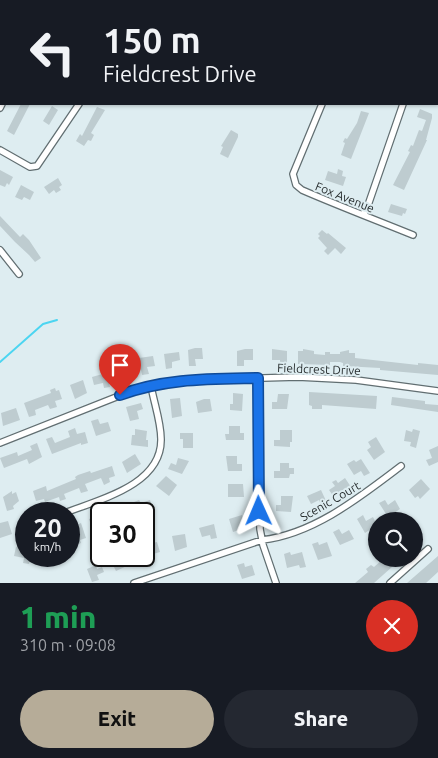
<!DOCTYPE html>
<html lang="en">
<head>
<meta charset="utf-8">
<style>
	body { margin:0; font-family:Ubuntu,sans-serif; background:#242831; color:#f1f3f6; height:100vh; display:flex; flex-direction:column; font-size:19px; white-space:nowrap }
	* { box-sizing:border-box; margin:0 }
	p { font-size:16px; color:#9ea1a6 }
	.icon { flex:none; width:28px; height:28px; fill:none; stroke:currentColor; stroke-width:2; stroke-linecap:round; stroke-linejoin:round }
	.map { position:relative; height:583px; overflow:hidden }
	.details { display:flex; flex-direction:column; background:#171b24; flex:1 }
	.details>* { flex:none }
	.guide { position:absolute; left:0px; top:0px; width:439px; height:105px; box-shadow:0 1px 4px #0004; background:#171b24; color:#f1f3f6; overflow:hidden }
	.fabs { position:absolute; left:368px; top:512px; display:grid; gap:10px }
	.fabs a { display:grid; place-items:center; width:55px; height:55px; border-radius:50%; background:#171b24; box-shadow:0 1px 4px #0004; font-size:25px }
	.speed { position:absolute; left:15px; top:502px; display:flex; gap:10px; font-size:25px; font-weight:700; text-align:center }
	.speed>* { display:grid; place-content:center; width:65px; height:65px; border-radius:50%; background:#171b24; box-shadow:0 1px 4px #0004; line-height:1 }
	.speed small { font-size:12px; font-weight:400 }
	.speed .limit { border:2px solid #111; border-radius:8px; background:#fff; color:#111 }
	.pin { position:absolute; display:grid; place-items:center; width:42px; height:42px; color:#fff; margin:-51px -21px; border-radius:50% 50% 50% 0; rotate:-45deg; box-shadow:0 0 5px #0007 }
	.pin .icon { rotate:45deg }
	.me { position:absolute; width:55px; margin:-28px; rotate:359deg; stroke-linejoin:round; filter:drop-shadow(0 0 4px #0008) }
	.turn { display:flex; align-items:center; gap:18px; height:105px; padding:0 20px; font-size:22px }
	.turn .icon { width:65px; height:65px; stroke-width:2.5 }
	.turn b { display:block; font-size:35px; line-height:42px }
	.round { display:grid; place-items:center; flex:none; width:52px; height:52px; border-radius:26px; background:#242831 }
	.headline { display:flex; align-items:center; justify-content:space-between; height:85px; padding:0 20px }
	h1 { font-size:30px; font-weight:800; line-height:38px; color:#1e9e55 }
	.primary-button { display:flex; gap:10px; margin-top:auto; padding:10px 20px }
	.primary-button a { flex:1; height:58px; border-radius:30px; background:#b6ac98; color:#111; font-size:20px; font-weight:800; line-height:58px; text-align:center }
	.primary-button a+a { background:#242831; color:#f1f3f6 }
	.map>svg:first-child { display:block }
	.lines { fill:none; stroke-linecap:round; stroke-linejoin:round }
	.stream { stroke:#4cd5f1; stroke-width:2 }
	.building { fill:#beccd0 }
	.street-casing { stroke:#616e71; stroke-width:8 }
	.primary-casing { stroke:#806427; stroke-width:11 }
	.street { stroke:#fff; stroke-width:5.5 }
	.primary { stroke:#d0b47b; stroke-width:9 }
	.route-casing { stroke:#114b97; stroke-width:12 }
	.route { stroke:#1a73e8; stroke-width:9 }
	.labels { text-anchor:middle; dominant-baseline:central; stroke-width:4; stroke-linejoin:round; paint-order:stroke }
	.street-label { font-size:12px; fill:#272d2e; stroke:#deedf1 }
</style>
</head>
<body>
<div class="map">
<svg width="438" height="583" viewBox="0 0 438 583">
	<rect width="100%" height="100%" fill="#deedf1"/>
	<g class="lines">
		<path class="stream" d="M0,362l43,-38 14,-4"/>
	</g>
	<path class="building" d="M21,104h9l-16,31 -7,-4z
		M52,106l6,4 -9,15 -6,-4z
		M97,107l8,3 -14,23 3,2 -3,6 -3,-1 -4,6 -8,-5 4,-7 2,2z
		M420,109l12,5v4l-6,22h1l-23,50 -11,-5 17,-33 -2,-1 3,-6 2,1 6,-16 3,1 4,-11 -9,-3z
		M361,111l8,2 -18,46 -10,-4 4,-12 -2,-1 2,-4 2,1 10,-16z
		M231,130l7,4v3l-10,21 -8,-4 3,-7 -2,-1z
		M338,169l5,2 -1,5 4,1 -3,9 -18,-6 3,-9 9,3z
		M0,170l13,7 -4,8 -2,-2 -2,4 -5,-2z
		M58,178l4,7 -3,2 2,3 -5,3 -2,-3 -5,4 -5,-7z
		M21,185l13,7 -4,8 -6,-3 -2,3 -7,-3z
		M391,204l16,5 -2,5 -2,-1 -1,3 -14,-4z
		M0,216l20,21 3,-3 6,6 12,18 -6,4 -6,-7 -14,-13 -15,-16z
		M322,230l5,4 1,-1 18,15 -5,6 -6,-6 -7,7 -4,-4 3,-3 -9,-10 2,-2 -2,-2z
		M195,348h7l1,11h-8l1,7h-7l-1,-16z
		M245,349h8v11h-9v6h-7v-15z
		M272,349l15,2v15h-7v-6h-8z
		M303,349l11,2v3l11,1v-3h5v2h10v-2l9,-2v3h6v5l63,7v-2l20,2v10l-58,-5v-2l-37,-2v-3l-3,-1h-10v3l-32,-1v-13h5z
		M179,352l1,8 -8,2v6l-6,1 -2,-15z
		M153,356l2,10 -8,1 2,7 -7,1 -3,-17z
		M122,362v3l7,-2 2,9 -7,3 1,5 -6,2 -4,-14 3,-1 -1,-3z
		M106,373l4,14 -6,1 -1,-5 -9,2 -2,-8z
		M83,380l4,13 -12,6 -5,-14z
		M55,388l1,3 3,-1 3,9 -7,2 2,6 -7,2 -2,-4 -13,5 1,5 -7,2 -5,-14 27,-10 -1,-3z
		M309,392l68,4 -1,13 -54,-4v4h-10v-3l-3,-1z
		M233,393l10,1 -1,17 -12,-1v-6h3z
		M278,394h11l-2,15h-15v-7h5z
		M392,397l33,4v3l13,1v7l-47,-7z
		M180,398l2,18 -10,2 -2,-19z
		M204,399h6l2,12 -14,2 -2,-11z
		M141,403l2,6 -6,2 2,8 -9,2 -4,-14z
		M16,408l4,12 -17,6 -2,-13z
		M98,419l2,5 8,-2 3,9 -15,5 -5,-15z
		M229,426h11v7h4v7h-18l-1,-6h4z
		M75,428l2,6 8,-2 3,11 -7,2v-2l-29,11 -6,-15 6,-2 3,6 15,-6 -2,-6z
		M135,429l12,2 -1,9h2v7l-17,-2 1,-10h3z
		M413,429l7,2 -4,17 -6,-2 1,-4 -7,-1 2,-11 6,2z
		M280,430h12v12h-2v5l-16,-1v-6h6z
		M180,433h13v15h-10v-9h-3z
		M376,437l9,15 -11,8 -7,-10 4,-3 -3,-5z
		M37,443l5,14 -13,7 -2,-5 -23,9 -4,-10 17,-6 1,4 14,-6 -2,-4z
		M438,446v16l-9,4 -3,-6 6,-2 -3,-8z
		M135,454l6,10 -14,9 -5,-11z
		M226,456h11v8h5v7h-14z
		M178,458l11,3 -7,13 -14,-5 3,-6 5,2z
		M361,459l9,14 -6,3 -3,-5 -7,4 -7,-11 7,-4 2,2z
		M280,463h9v5h5v6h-4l-1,4h-15v-7h6z
		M112,466l3,10 -6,2 1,4 -6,3 -3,-7 -16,6 3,7 -7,2 -2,-5 -15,6 2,5 -6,2 -1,-4 -14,5 -1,-3 -8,2 -3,-10 13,-5 1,5 29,-12 -1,-2 3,-2 12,-4 1,2z
		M166,476l11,9 -8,11 -13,-10z
		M345,478l6,9 -11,8 -1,-1 -5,3 -5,-7 6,-4 -3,-4 4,-2 2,3z
		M421,479l9,10 -10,10 -2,-3 -3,2 -6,-8z
		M228,484h15l1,13h-16z
		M321,490l6,13 -6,2 -2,-5 -8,4 -4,-8z
		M12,491v3l4,-2 3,9 -6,5 1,3 -7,2 -4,-14z
		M281,496h12l-2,16 -15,-1v-6h5z
		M139,500l2,3 9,-3 3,9 -12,5h-15l11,-5 -3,-7z
		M385,500l3,5 7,-5 5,9 -12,8 -9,-14z
		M242,515l3,10 -7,2 1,3 -6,2 -4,-13z
		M363,515l3,6 7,-4 3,6v6l-4,3 -1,-3 -6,4 -8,-14z
		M96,517l1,6 4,-2v11l-7,2 -5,-15z
		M8,521l4,13 -12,4v-15z
		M81,523l5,15 -6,2 1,3 -5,2 -1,-3 -3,1 -3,-11 6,-3 -1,-3z
		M214,524l3,14 -6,1 -1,-4 -8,2 -3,-9z
		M339,529l3,5 7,-4 5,9 -14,6 -7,-13z
		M144,534l4,10 9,-2 3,10 -7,2 2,5 -7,2 -4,-15z
		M185,534l2,13 -12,4 -3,-15z
		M318,542l1,3 8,-3 5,14 -14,4 -6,-16z
		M16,547l10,3v6h5l-2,8 -6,-1 1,-5 -10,-2z
		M290,552l1,3 11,-3 4,15 -6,1 -1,-3 -12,3 -3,-14z
		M120,556h8l3,8 -15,7 -4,-8 9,-5z
		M438,556v16l-12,11h-19z
		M383,559h18l-27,24h-19l13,-11 -2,-3 5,-4 3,2z
		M244,563l1,4 7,-2 3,10 -13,4 -5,-14z
		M96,565l1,4 5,-2 2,5 -7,3 2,5 -7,2 -5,-13z"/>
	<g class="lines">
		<g class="street-casing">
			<path id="street" d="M81,0l2,1
				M265,1v-1
				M424,1v-1
				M322,104l-29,70 3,11 6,5c37,16 74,30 111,45
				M0,108l2,-4
				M0,150l30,17 7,-1 42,-62
				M363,214l3,-3 37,-107
				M0,250l19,24
				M258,378l2,151 3,16 13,38
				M0,443l134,-53 54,-10 110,-3 58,3 82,11
				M62,514c35,-14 100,-28 99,-75 0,-17 -7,-36 -10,-53
				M134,583l128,-43c52,-6 98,-43 139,-74
				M390,583l38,-34"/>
		</g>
		<g class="primary-casing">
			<path id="primary" d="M411,0l2,1
				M438,13v1"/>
		</g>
		<use href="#street" class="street"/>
		<use href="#primary" class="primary"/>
	</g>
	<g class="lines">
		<g class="route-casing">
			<path id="route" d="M120,395c44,-17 91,-16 138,-17l1,133"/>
		</g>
		<use href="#route" class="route"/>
	</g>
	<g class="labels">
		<g class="street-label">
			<text transform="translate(345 197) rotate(22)">Fox Avenue</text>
			<text transform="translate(319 369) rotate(2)">Fieldcrest Drive</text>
			<text transform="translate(330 501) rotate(-30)">Scenic Court</text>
		</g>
	</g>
</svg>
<div class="fabs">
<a><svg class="icon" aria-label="search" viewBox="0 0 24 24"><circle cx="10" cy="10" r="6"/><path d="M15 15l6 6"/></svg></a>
</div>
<div class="speed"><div>20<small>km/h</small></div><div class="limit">30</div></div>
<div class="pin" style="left:120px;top:395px;background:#d93025"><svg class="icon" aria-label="arrive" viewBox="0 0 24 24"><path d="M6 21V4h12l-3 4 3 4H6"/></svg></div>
<svg class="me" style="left:259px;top:511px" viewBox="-20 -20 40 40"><path d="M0-17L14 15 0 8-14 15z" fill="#1a73e8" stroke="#fff" stroke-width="4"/></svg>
<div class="guide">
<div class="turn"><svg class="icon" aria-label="left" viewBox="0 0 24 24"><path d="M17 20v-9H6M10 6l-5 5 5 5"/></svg><div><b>150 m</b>Fieldcrest Drive</div></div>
</div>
</div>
<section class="details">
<div class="headline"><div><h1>1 min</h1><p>310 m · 09:08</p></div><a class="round" style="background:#d93025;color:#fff"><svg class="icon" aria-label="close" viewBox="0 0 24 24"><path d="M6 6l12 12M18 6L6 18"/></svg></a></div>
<div class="primary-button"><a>Exit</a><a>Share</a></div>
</section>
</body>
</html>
